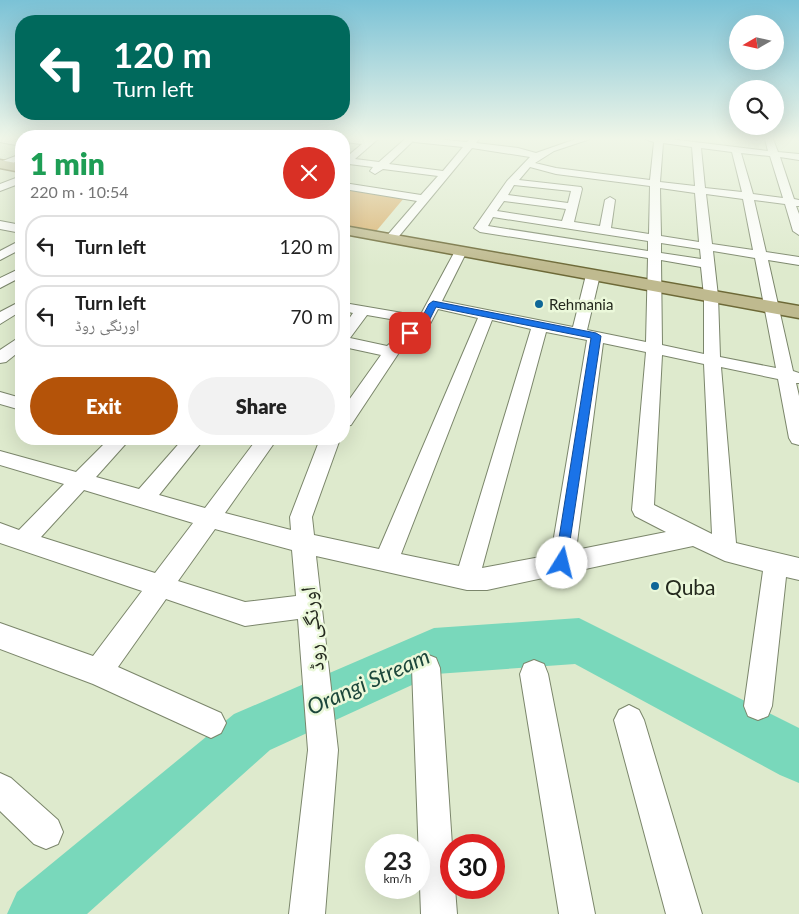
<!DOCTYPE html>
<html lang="en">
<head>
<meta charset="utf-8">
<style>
	body { margin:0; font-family:Lato,"Noto Naskh Arabic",sans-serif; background:#f2f2f2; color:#222; height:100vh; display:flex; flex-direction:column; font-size:19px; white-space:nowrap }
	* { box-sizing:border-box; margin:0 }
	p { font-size:16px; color:#767676 }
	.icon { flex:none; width:28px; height:28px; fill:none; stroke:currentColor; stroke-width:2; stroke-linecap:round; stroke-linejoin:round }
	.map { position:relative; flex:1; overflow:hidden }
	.sheet { position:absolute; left:15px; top:130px; width:335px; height:315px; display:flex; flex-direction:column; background:#fff; border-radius:20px; box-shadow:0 5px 20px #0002 }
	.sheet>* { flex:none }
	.guide { position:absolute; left:15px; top:15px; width:335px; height:105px; border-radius:20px; box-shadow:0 5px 20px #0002; background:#00695c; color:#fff; overflow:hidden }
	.needle { width:32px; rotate:261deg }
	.controls { position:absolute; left:729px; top:15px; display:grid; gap:10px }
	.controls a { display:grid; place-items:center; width:55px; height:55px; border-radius:50%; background:#fff; box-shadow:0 5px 20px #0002; font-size:25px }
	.speed { position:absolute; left:365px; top:834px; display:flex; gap:10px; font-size:25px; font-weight:700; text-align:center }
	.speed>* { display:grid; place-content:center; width:65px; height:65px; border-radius:50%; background:#fff; box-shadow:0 5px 20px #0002; line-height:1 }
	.speed small { font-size:12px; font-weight:400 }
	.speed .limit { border:8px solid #d22; background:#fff; color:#111 }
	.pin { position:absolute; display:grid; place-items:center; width:42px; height:42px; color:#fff; margin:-21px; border-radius:10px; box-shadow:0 2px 8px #0006 }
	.me { position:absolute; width:55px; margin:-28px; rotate:9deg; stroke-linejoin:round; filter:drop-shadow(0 0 4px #0008) }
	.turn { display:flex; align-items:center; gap:18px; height:105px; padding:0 15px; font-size:22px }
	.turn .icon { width:65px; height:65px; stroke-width:2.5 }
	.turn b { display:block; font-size:35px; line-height:42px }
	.round { display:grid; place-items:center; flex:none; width:52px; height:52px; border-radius:26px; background:#f2f2f2 }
	.overview { display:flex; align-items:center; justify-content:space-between; height:85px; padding:0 15px }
	h1 { font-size:30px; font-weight:800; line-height:38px; color:#1e9e55 }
	.primary-button { display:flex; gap:10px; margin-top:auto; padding:10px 15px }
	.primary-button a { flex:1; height:58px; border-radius:30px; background:#b45309; color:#fff; font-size:20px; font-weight:800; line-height:58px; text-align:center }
	.primary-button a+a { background:#f2f2f2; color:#222 }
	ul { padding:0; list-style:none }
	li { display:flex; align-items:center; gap:15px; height:62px; margin:0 10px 8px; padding:0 5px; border:2px solid #e0e0e0; border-radius:20px }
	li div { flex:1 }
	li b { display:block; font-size:19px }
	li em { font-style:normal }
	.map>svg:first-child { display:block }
	.green { fill:#d9b270 }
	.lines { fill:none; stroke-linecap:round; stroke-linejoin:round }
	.river { fill:#79d8bb; fill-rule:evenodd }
	.minor-casing { stroke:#7b866b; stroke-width:2 }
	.major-casing { stroke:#6d6937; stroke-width:3 }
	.minor { fill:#fff; fill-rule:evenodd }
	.major { fill:#bfba8f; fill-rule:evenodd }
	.route { fill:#1a73e8; stroke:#114b97 }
	.poi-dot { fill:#0e6797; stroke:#ebf8da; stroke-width:2 }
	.labels { text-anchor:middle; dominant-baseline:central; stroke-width:5; stroke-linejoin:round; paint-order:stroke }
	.far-poi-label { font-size:15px; fill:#24291e; stroke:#ebf8da; text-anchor:start }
	.near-poi-label { font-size:21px; fill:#24291e; stroke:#ebf8da; text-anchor:start }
	.near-street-label { font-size:21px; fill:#24291e; stroke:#ebf8da }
	.near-water-label { font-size:22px; font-style:italic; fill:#1b463a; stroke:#ebf8da }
</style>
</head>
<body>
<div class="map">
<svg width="799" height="914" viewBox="0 0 799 914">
	<rect width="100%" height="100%" fill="#deeacd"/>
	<path class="green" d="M344,188l60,10 -31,37 -29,-5z"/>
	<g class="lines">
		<path class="river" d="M579,618l220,110v55l-19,-8 -205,-111 -139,10 -166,76 -183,164h-80l10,-22 217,-178 200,-86z"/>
		<g class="minor-casing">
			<path id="minor" d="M0,139l21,1v6l-21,-4z
				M344,139h34l-23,20 24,3 26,-23h31l31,3 3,-3h9l-3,4 42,5 18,5 40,-14h14l-36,12 -19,12 21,5 94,12 4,-38 -9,-3h25l98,12 -3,-12h8l5,13 21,2v6l-19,-3 14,42 5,1v6h-3l3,8v21l-6,-4 -8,-27 -31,-4 12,52 33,5v8l-31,-5 25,111 6,2v10h-3l3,13v49l-7,-2 -3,-5 -11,-59 -57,-12 15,176 63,15v22l-13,-3 -14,129 -4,10 -10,4 -10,-4 -4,-10 19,-135 -38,-10 -32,-15 -206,44h-20l-151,-34 22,194 -13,164h-36l19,-164 -10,-131 -53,7 -79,-27 -48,68 103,46 5,10 -5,10 -10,5 -118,-54 -93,-35v-26l93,33 49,-65 -142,-48v-20l19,7 45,-46 -64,-19v-14l76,21 33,-33h21l-34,38 43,12 44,-50h21l-45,56 46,13 52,-69h20l-52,74 66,17 -1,-13 30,-78h20l-28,78 2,18 65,14 99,-231 -40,-9 -8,15 -28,24 -51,77 -7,1v-19l37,-52 -37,-8v-21l9,-13 -9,-2v-8l76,13 35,-65 6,-4 6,4 -25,50 131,26 13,-52 7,-4 7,4 -13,55 59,12 2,-84 -168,-26 -6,-4 33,-47 23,-24 -58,-9 -77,93 -4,1 -6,-4 32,-37 -73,-12v-6l77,12 17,-19 -55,-7 -8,5 -5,-3 3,-4 -24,-3 -5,2v-7l18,-15 -18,-2zM413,141l1,1 49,5 -20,24 -54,-7zM663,143l29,4 3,39 -35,-4zM701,148l31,4 10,40 -37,-4zM741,153l29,3 13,42 -30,-4zM530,167l26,7 94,12 -1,48 -38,-6 4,-28 -5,-3 -5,3 -5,26 -26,-4 8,-33 -1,-2 -62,-7zM514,185l57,6 -3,12 -60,-8zM660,188l35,5 4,49 -38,-6zM706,194l37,5 10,51 -41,-6zM504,201l62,8 -4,12 -65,-10zM493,217l155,24v10l-160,-25zM661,243l39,6 1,10 -40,-6zM713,251l42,7 21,110 -56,-11 -2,-61zM661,260l40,7 3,29v58l-42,-9zM367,315l46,8 -26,23 -37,-8zM492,320l39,9 -72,237 -58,-12zM546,332l41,8 -36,215 -69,13zM603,343l43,9 -14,158 3,6 31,16 -90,18zM662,355l42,9 8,170 -58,-29zM84,490l109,33 -38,50 -114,-36zM215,529l77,21 4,46 -51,6 -67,-21z
				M21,154v6l-15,6h-6v-4z
				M21,176v7l-21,8v-7z
				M0,221l21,4v8l-21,-4z
				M21,240v9l-21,11v-9z
				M21,268v9l-21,11v-10z
				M21,301v10l-21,13v-12z
				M21,338v12l-15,12 -6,1v-13l15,-10z
				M0,392l21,6v12l-21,-6z
				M426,654l10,4 4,10 12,177 -1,43h4l2,26h-36l-9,-246 4,-10z
				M534,660l10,4 4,10 47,240h-36l-39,-240 4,-10z
				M629,705l10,5 5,10 58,194h-36l-52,-194 5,-10z
				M0,773l11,5 47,42 5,12 -5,12 -12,5 -12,-5 -34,-33z"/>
		</g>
		<g class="major-casing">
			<path id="major" d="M0,160l21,4v8l-21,-4z
				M344,226l455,80v12l-455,-84z"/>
		</g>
		<use href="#minor" class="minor"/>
		<use href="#major" class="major"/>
	</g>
	<linearGradient id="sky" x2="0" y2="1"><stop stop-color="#7bc2d6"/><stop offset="0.52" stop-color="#f0f6e8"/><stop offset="1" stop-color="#f0f6e8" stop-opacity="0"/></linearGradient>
	<rect width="799" height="267" fill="url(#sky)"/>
	<path class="route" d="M433,301l163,32 5,3 -35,231 -4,2 -5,-2 -2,-4 36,-225 -155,-31 -8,16 -14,12h-7v-4l14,-12 8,-15z"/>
	<g class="poi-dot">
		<circle cx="539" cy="304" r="5"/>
		<circle cx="655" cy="586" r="5"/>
	</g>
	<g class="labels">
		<g class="far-poi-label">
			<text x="549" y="304">Rehmania</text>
		</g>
		<g class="near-poi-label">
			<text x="665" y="586">Quba</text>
		</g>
		<g class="near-street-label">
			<text transform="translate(311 629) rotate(-96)">اورنگی روڈ</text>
		</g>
		<g class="near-water-label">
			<text transform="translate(368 681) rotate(-24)">Orangi Stream</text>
		</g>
	</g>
</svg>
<div class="controls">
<a><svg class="needle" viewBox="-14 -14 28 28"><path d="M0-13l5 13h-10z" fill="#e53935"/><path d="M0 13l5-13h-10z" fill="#767676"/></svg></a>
<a><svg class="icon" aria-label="search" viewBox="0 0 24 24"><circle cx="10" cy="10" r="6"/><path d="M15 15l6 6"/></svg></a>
</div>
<div class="speed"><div>23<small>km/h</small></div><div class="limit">30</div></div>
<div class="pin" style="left:410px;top:333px;background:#d93025"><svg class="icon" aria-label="arrive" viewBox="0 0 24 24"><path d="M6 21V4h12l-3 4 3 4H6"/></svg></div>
<svg class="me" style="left:562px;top:563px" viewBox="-20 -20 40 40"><circle r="19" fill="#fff"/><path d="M0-13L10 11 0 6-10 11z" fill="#1a73e8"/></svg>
<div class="guide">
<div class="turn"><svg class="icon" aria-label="left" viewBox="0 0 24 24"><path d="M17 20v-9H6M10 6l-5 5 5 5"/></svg><div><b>120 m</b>Turn left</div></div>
</div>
<section class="sheet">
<div class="overview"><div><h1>1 min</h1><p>220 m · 10:54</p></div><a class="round" style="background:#d93025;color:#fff"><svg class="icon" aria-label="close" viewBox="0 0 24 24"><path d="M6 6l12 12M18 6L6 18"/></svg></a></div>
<ul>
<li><svg class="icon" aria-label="left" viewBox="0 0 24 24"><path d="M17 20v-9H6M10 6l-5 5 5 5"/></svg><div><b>Turn left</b></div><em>120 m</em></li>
<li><svg class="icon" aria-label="left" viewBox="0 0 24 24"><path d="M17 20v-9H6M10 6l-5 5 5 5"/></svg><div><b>Turn left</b><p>اورنگی روڈ</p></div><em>70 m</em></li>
</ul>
<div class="primary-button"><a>Exit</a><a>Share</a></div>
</section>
</div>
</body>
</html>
